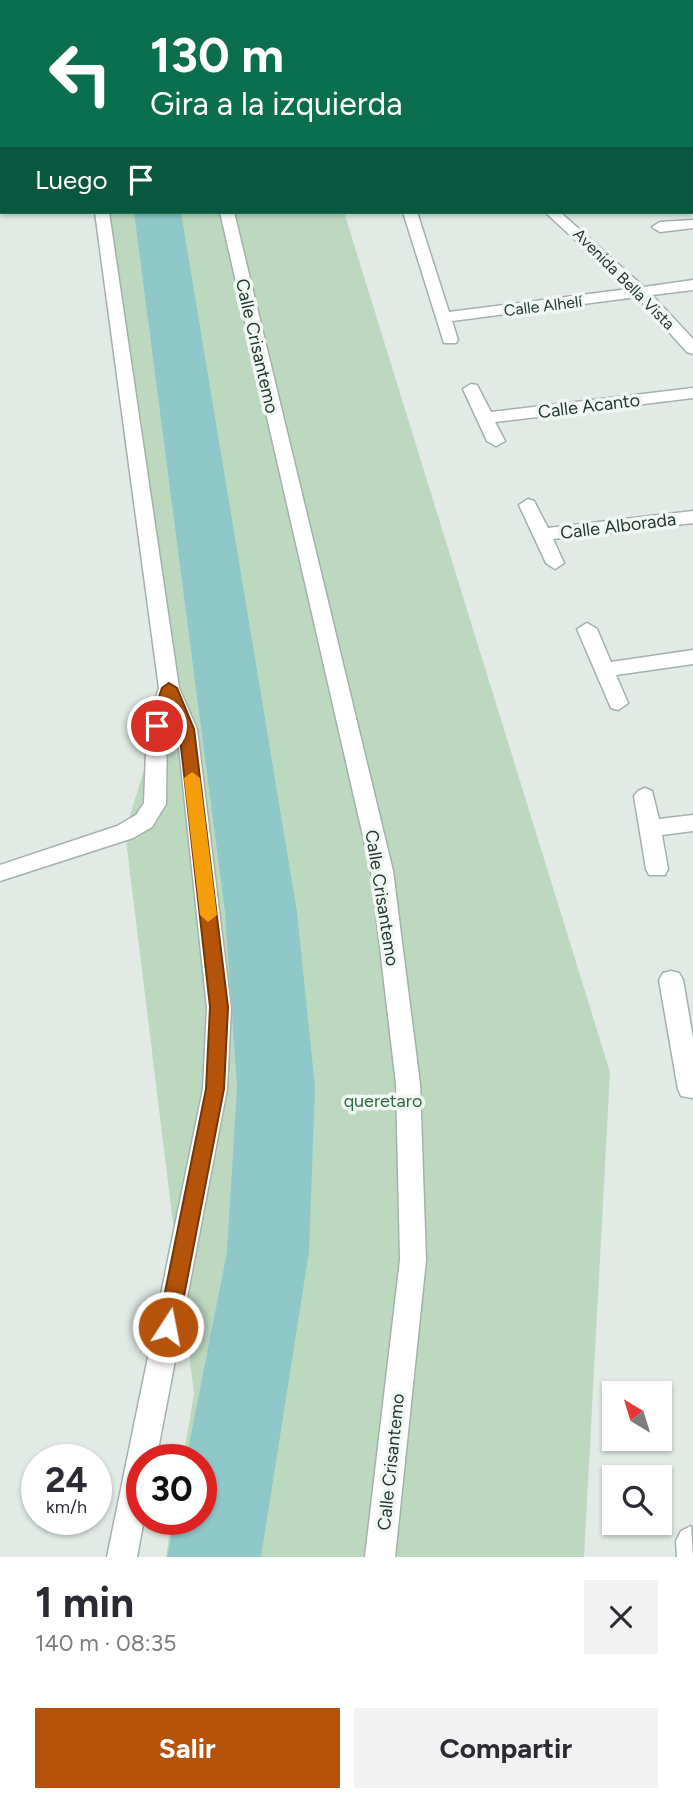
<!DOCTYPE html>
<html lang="es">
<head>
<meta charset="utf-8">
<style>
	body { margin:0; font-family:Figtree,sans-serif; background:#f2f2f3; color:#2b2b33; height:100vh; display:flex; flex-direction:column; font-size:26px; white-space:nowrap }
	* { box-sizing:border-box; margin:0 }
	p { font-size:23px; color:#7c7c81 }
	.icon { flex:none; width:38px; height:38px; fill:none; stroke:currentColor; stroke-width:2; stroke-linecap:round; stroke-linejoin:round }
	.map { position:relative; height:1557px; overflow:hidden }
	.panel { display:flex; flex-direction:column; background:#fff; flex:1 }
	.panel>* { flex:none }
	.guide { position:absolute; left:0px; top:0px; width:693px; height:214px; box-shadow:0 2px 5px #0004; background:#0b6e4f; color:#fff; overflow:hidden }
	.needle { width:46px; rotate:322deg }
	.tools { position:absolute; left:602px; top:1381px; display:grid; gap:14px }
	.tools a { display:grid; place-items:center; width:70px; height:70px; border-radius:0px; background:#fff; box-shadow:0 2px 5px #0004; font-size:35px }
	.speed { position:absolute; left:21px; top:1444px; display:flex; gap:14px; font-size:35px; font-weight:700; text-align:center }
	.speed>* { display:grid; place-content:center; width:91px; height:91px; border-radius:50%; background:#fff; box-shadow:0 2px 5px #0004; line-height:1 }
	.speed small { font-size:18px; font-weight:400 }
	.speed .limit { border:10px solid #d22; background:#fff; color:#111 }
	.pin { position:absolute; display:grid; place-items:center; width:60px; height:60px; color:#fff; margin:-30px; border:4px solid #fff; border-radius:50%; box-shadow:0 2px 7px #0007 }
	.me { position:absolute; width:77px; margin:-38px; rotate:11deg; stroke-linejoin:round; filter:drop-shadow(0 0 5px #0008) }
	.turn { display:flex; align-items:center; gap:24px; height:147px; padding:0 35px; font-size:32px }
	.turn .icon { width:91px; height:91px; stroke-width:2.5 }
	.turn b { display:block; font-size:49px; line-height:60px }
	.then { display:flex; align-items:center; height:66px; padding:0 35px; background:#0003; gap:14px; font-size:26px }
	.round { display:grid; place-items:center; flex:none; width:74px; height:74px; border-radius:0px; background:#f2f2f3 }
	.headline { display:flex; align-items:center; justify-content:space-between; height:119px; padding:0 35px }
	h1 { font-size:42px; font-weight:700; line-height:52px }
	.action { display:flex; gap:14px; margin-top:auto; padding:14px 35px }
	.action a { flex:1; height:80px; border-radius:0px; background:#b45309; color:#fff; font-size:28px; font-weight:700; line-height:80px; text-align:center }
	.action a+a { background:#f2f2f3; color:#2b2b33 }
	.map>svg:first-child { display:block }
	.green { fill:#bcd9c0 }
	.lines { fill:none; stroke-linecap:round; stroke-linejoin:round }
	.river { fill:#8fc8c9; fill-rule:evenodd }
	.minor-casing { stroke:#a4b1ab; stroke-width:3 }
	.major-casing { stroke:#bdc4c1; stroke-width:3 }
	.minor { fill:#fff; fill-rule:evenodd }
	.major { fill:#6a9b88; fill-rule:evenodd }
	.route { fill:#b45309; stroke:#753606; stroke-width:2 }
	.slow { fill:#f59e0b }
	.labels { text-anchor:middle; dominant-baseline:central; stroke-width:7; stroke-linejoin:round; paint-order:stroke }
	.far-street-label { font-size:16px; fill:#233930; stroke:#f1f7f3 }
	.street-label { font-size:18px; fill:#233930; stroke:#f1f7f3 }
	.park-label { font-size:18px; fill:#326b41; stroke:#f1f7f3 }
</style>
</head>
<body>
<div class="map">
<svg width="693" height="1557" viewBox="0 0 693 1557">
	<rect width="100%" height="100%" fill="#e1eae5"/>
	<path class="green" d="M192,0h362l3,2h-369z
		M102,212h242l266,860 -26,485h-418l6,-38h29v-59l-18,-1 11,-65 -69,-562 44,-144z"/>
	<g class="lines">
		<path class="river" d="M213,0h43l-44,2z
			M134,212h47l116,700 18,175 -6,165 -48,305h-94l8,-38h26v-59h-15l41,-208 10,-165 -12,-175z"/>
		<g class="minor-casing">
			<path id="minor" d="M301,0h14l-15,2z
				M368,0h13l-14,2z
				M555,0h13l1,2h-13z
				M609,0h16l-17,2z
				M0,12h2v8h-2z
				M691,96h2v10h-2z
				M95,212h14l70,476 18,41 34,279 -4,81 -71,371h-14v59h2l-7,38h-30l96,-468 4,-81 -30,-279 -6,-14 -4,11 -1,78 -14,23 -19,11 -133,43v-16l117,-39 19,-11 8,-12 3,-77 12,-38z
				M220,212h14l159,659 27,213 6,176 -31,297h-30l35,-297 -4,-176 -25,-213z
				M403,212h14l32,100 179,-23 -83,-77h15l84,75 49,-7v10l-41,5 41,44v15l-6,-2 -50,-55 -185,24 6,19 -2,3h-12z
				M693,220v8l-33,4 -8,-5 8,-5z
				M471,384l6,1 14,27 202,-24v10l-198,24 10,19 -9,5 -9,-5 -24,-52z
				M528,499l6,2 14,27 145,-17v12l-140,16 11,24 -9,6 -9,-6 -27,-58z
				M587,623l10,6 14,33 82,-12v14l-77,11 12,28 -10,7 -7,-2 -34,-79z
				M645,788l7,3 7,28 34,-4v16l-31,4 6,34 -3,6h-16l-3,-6 -12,-73 4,-5z
				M671,971l8,2 4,7 10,58v60l-12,-2 -3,-7 -19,-109 4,-7z
				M691,1526l2,31h-16l-1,-16 5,-10z"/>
		</g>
		<g class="major-casing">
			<path id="major" d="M183,0h15l-16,2z
				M2,53v9h-2v-8z"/>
		</g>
		<use href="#minor" class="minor"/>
		<use href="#major" class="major"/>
	</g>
	<path class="route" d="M169,683l8,5 17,41 34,278 -4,82 -46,238 -3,7 -7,2 -7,-2 -3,-7 48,-238 4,-82 -31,-278 -9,-21 -8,21 -5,2 -8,-5 13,-38z"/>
	<path class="slow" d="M192,772l8,6 17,137 -9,7 -8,-7 -16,-137z"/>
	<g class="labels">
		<g class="far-street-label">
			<text transform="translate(624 279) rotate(45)">Avenida Bella Vista</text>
			<text transform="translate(543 306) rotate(-7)">Calle Alhelí</text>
		</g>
		<g class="street-label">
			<text transform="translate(257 346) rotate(77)">Calle Crisantemo</text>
			<text transform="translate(589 406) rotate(-7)">Calle Acanto</text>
			<text transform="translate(618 526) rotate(-7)">Calle Alborada</text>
			<text transform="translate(382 898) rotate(81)">Calle Crisantemo</text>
			<text transform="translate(391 1462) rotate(-84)">Calle Crisantemo</text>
		</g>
		<g class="park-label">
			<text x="383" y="1101">queretaro</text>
		</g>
	</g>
</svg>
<div class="tools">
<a><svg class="needle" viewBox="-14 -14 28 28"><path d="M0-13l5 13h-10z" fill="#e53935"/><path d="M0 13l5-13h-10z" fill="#7c7c81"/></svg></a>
<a><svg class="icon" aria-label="search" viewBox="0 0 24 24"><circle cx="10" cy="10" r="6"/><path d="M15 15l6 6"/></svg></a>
</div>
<div class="speed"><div>24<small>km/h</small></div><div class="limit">30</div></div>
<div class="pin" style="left:157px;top:726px;background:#d93025"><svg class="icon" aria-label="arrive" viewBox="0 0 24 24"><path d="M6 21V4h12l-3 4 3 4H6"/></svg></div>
<svg class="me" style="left:168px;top:1327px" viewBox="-20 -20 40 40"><circle r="17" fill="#b45309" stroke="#fff" stroke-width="3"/><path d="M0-11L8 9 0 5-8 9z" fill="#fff"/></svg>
<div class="guide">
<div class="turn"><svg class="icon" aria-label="left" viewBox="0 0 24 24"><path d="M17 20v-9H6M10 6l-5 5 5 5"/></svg><div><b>130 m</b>Gira a la izquierda</div></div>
<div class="then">Luego<svg class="icon" aria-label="arrive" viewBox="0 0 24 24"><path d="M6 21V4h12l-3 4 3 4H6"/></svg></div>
</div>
</div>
<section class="panel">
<div class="headline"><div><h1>1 min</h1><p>140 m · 08:35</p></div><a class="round"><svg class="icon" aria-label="close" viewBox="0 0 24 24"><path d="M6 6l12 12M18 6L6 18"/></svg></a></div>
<div class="action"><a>Salir</a><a>Compartir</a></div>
</section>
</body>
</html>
